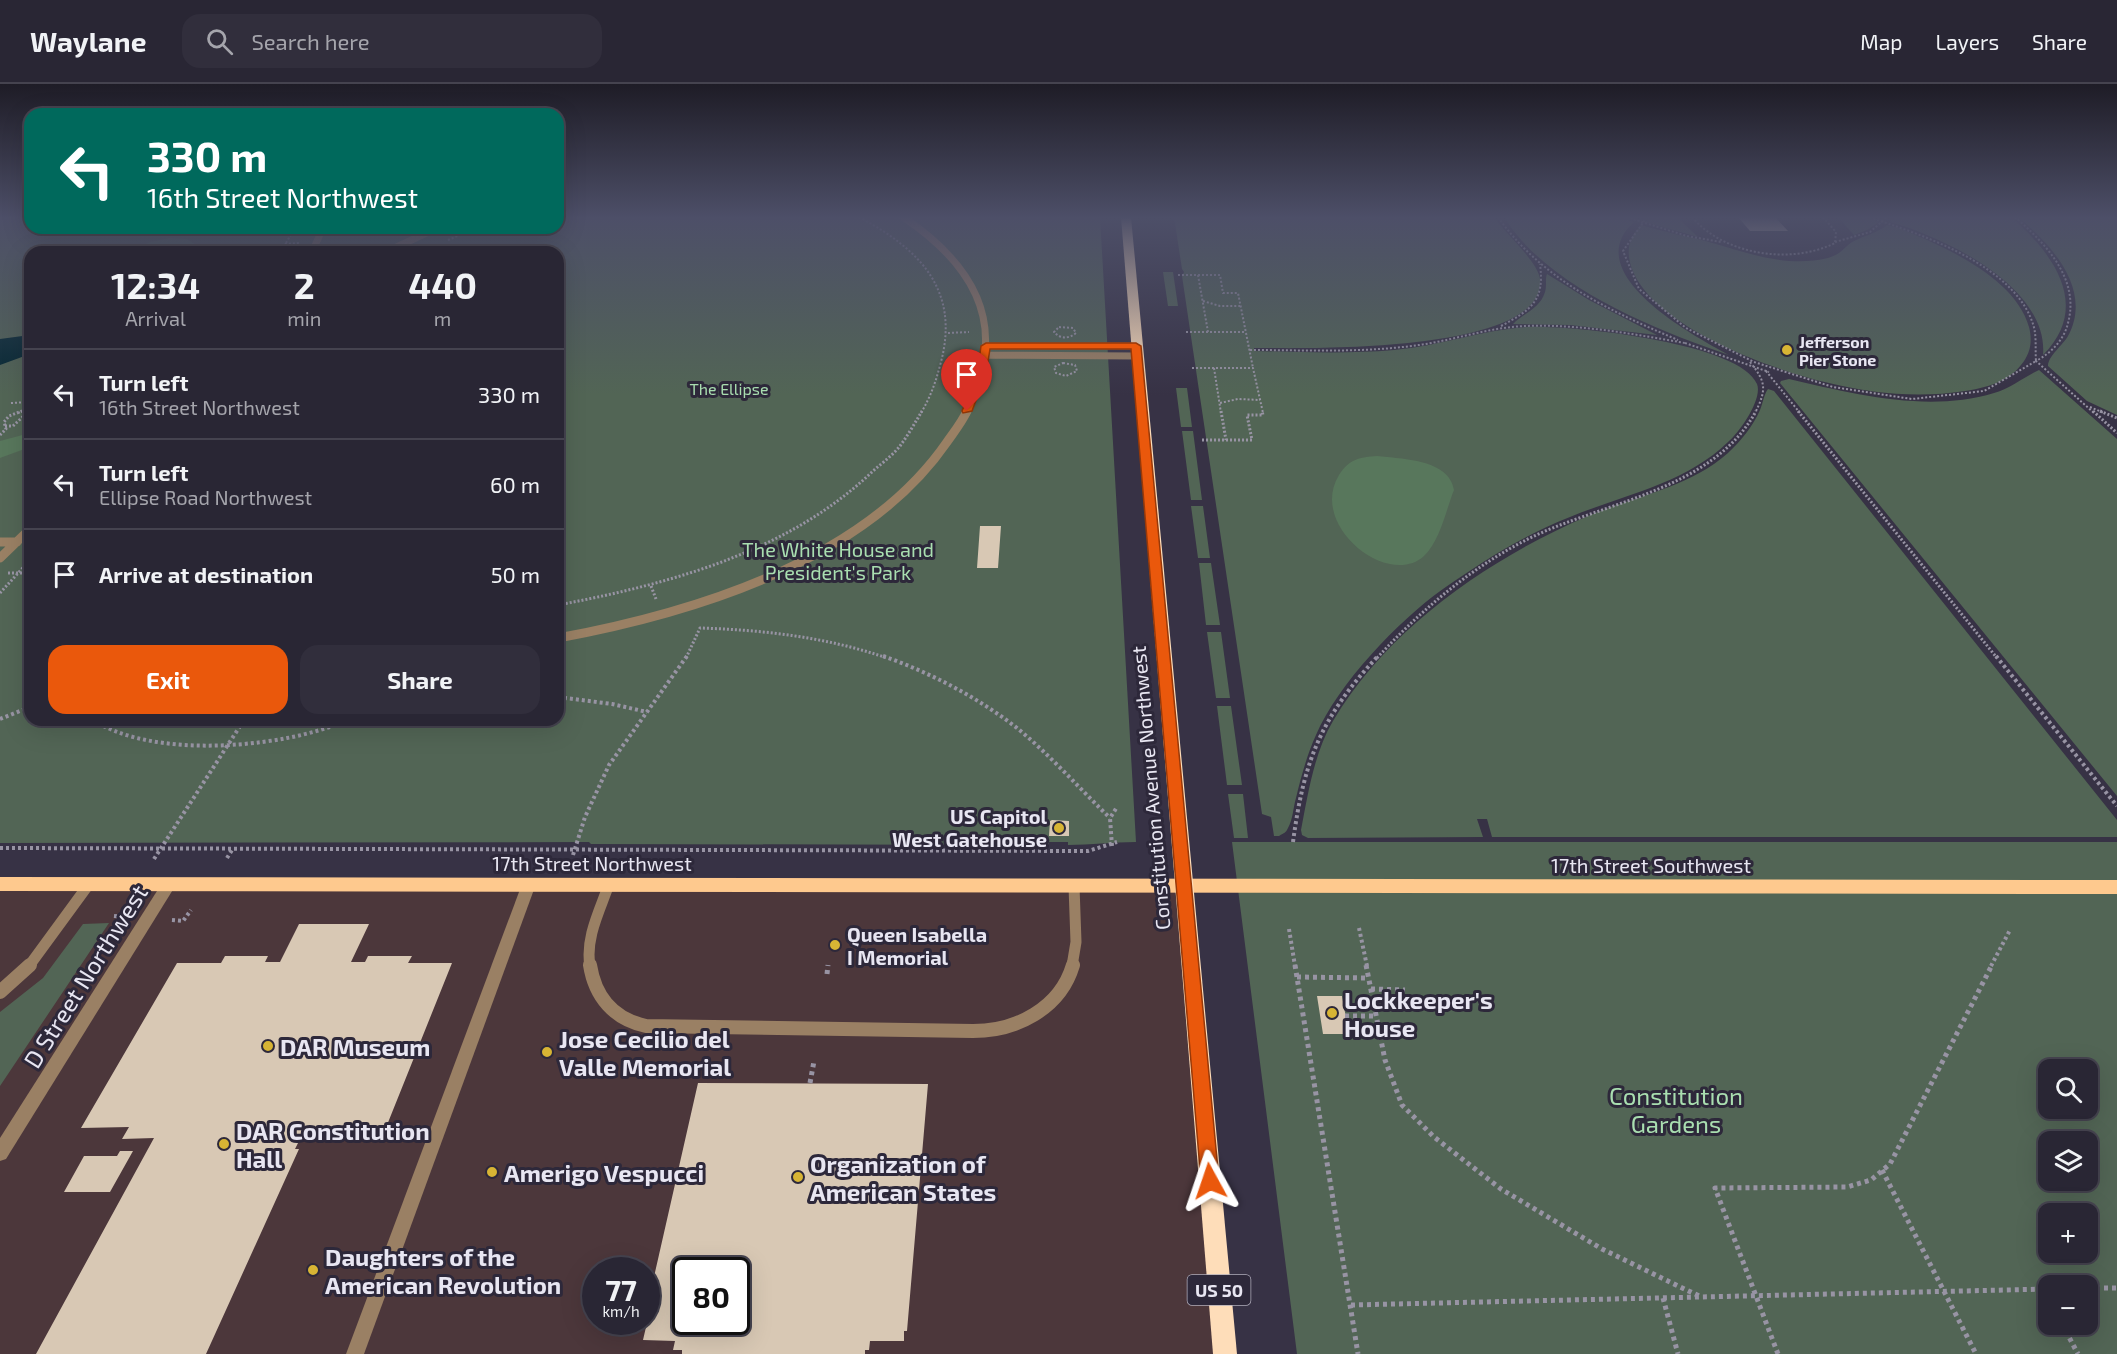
<!DOCTYPE html>
<html lang="en">
<head>
<meta charset="utf-8">
<style>
	body { margin:0; font-family:"Exo 2",sans-serif; background:#312e3c; color:#f1f3f6; height:100vh; display:flex; flex-direction:column; font-size:22px; white-space:nowrap }
	* { box-sizing:border-box; margin:0 }
	p { font-size:20px; color:#a5a5ac }
	.icon { flex:none; width:33px; height:33px; fill:none; stroke:currentColor; stroke-width:2; stroke-linecap:round; stroke-linejoin:round }
	.map { position:relative; flex:1; overflow:hidden }
	.drawer { position:absolute; left:24px; top:162px; width:540px; height:480px; display:flex; flex-direction:column; background:#292634; border-radius:18px; box-shadow:0 6px 24px #0002,0 0 0 2px #45434f }
	.drawer>* { flex:none }
	.banner { position:absolute; left:24px; top:24px; width:540px; height:126px; border-radius:18px; box-shadow:0 6px 24px #0002,0 0 0 2px #45434f; background:#00695c; color:#fff; overflow:hidden }
	.controls { position:absolute; left:2038px; top:975px; display:grid; gap:12px }
	.controls a { display:grid; place-items:center; width:60px; height:60px; border-radius:12px; background:#292634; box-shadow:0 6px 24px #0002,0 0 0 2px #45434f; font-size:30px }
	.speed { position:absolute; left:582px; top:1173px; display:flex; gap:12px; font-size:30px; font-weight:700; text-align:center }
	.speed>* { display:grid; place-content:center; width:78px; height:78px; border-radius:50%; background:#292634; box-shadow:0 6px 24px #0002,0 0 0 2px #45434f; line-height:1 }
	.speed small { font-size:15px; font-weight:400 }
	.speed .limit { border:3px solid #111; border-radius:9px; background:#fff; color:#111 }
	.pin { position:absolute; display:grid; place-items:center; width:51px; height:51px; color:#fff; margin:-62px -26px; border-radius:50% 50% 50% 0; rotate:-45deg; box-shadow:0 0 6px #0007 }
	.pin .icon { rotate:45deg }
	.me { position:absolute; width:66px; margin:-33px; rotate:355deg; stroke-linejoin:round; filter:drop-shadow(0 0 4px #0008) }
	.turn { display:flex; align-items:center; gap:21px; height:126px; padding:0 24px; font-size:27px }
	.turn .icon { width:78px; height:78px; stroke-width:2.5 }
	.turn b { display:block; font-size:42px; line-height:51px }
	.eta { display:flex; justify-content:space-evenly; align-items:center; height:102px; text-align:center }
	.eta b { font-size:36px; font-weight:700; line-height:42px }
	.cta { display:flex; gap:12px; margin-top:auto; padding:12px 24px }
	.cta a { flex:1; height:69px; border-radius:18px; background:#ea580c; color:#fff; font-size:24px; font-weight:700; line-height:69px; text-align:center }
	.cta a+a { background:#312e3c; color:#f1f3f6 }
	ul { padding:0; list-style:none }
	li { display:flex; align-items:center; gap:18px; height:90px; padding:0 24px; border-top:2px solid #45434f }
	li div { flex:1 }
	li b { display:block; font-size:22px }
	li em { font-style:normal }
	header { display:flex; align-items:center; gap:36px; box-sizing:border-box; height:84px; padding:0 30px; background:#292634; border-bottom:2px solid #45434f }
	header strong { font-size:28px }
	nav { display:flex; gap:33px; margin-inline-start:auto; font-size:21px }
	.search { width:420px; height:54px; background:#312e3c; display:flex; align-items:center; gap:15px; box-sizing:border-box; padding:0 21px; border-radius:18px; color:#a5a5ac; font-size:22px }
	.map>svg:first-child { display:block }
	.commercial { fill:#4c373b; fill-rule:evenodd }
	.green { fill:#526555; fill-rule:evenodd }
	.forest { fill:#58775c }
	.water { fill:#032731 }
	.building { fill:#d8c8b4; fill-rule:evenodd }
	.lines { fill:none; stroke-linecap:round; stroke-linejoin:round }
	.path-far3 { stroke:#9894a4; stroke-width:2; stroke-dasharray:2 2; stroke-linecap:butt }
	.path-far2 { stroke:#9894a4; stroke-width:3; stroke-dasharray:2 2; stroke-linecap:butt }
	.path-far1 { stroke:#9894a4; stroke-width:4; stroke-dasharray:3 3; stroke-linecap:butt }
	.path { stroke:#9894a4; stroke-width:5; stroke-dasharray:4 4; stroke-linecap:butt }
	.service-far3 { stroke:#9a8064; stroke-width:7 }
	.service-far2 { stroke:#9a8064; stroke-width:9 }
	.service-far1 { stroke:#9a8064; stroke-width:11 }
	.service { stroke:#9a8064; stroke-width:14 }
	.minor { fill:#9a8064; fill-rule:evenodd }
	.tertiary { fill:#9a8064; fill-rule:evenodd }
	.primary { fill:#fec98e; fill-rule:evenodd }
	.trunk { fill:#feddb9; fill-rule:evenodd }
	.route { fill:#ea580c; stroke:#983908; stroke-width:1.5 }
	.poi-dot { fill:#d7b434; stroke:#2d283a; stroke-width:2 }
	.labels { text-anchor:middle; dominant-baseline:central; stroke-width:6; stroke-linejoin:round; paint-order:stroke }
	.far-poi-label { font-size:16px; font-weight:bold; fill:#e8e6f2; stroke:#2d283a; text-anchor:start }
	.far-park-label { font-size:16px; fill:#a9deb0; stroke:#2d283a }
	.shield { fill:#2d283a; stroke:#b0adbb; stroke-width:1.5 }
	.shield-label { font-size:18px; font-weight:bold; fill:#e8e6f2 }
	.park-label { font-size:20px; fill:#a9deb0; stroke:#2d283a }
	.street-label { font-size:20px; fill:#e8e6f2; stroke:#2d283a }
	.poi-label { font-size:20px; font-weight:bold; fill:#e8e6f2; stroke:#2d283a; text-anchor:end }
	.near-street-label { font-size:24px; fill:#e8e6f2; stroke:#2d283a }
	.near-poi-label { font-size:24px; font-weight:bold; fill:#e8e6f2; stroke:#2d283a; text-anchor:start }
	.near-park-label { font-size:24px; fill:#a9deb0; stroke:#2d283a }
</style>
</head>
<body>
<header>
<strong>Waylane</strong>
<div class="search"><svg class="icon" aria-label="search" viewBox="0 0 24 24"><circle cx="10" cy="10" r="6"/><path d="M15 15l6 6"/></svg>Search here</div>
<nav><a>Map</a><a>Layers</a><a>Share</a></nav>
</header>
<div class="map">
<svg width="2117" height="1270" viewBox="0 0 2117 1270">
	<rect width="100%" height="100%" fill="#373245"/>
	<path class="commercial" d="M0,800l1184,2 41,468h-1225zM596,1186h50v52h-50zM686,1186h50v52h-50z"/>
	<path class="green" d="M0,133h30v11h528v-11h542l36,625c-24,0 -45,3 -68,3v-3h-19v3l-458,-1 -2,-2 -589,1zM30,168h528v468h-528z
		M1174,133h320c12,17 44,45 46,62 7,76 -239,69 -286,69v3c47,1 94,3 140,-1 45,-4 88,-20 132,-23 43,-2 213,15 231,57 6,15 -18,49 -29,58 -43,42 -105,53 -158,75 -46,18 -87,44 -127,72 -45,32 -105,95 -127,146 -9,20 -15,42 -20,63 -3,10 -3,21 -8,30 -3,6 -3,4 -9,8h-5l-3,-19 -9,-3 -80,-538 2,-4 -2,-3z
		M1504,133h116l14,5c-57,51 60,114 95,133 -74,-25 -183,-69 -225,-138z
		M1653,133h24l21,20 -53,-15z
		M1838,133h25l16,5 -12,8 -13,5z
		M1893,133h118c42,36 81,89 32,138 6,-68 -99,-118 -153,-133z
		M2018,133h99v198l-30,-14 -39,-35c0,-10 15,-21 20,-30 25,-46 -16,-91 -50,-119z
		M1641,141c23,7 46,11 68,17 38,11 78,26 119,16 16,-5 16,-12 26,-17 12,-6 23,-8 33,-16l12,3c44,18 116,49 130,99 4,15 1,27 -8,38 -13,17 -36,23 -56,26 -45,7 -92,3 -136,-8 -57,-13 -179,-57 -198,-117 -5,-16 -2,-29 10,-41z
		M1163,188h10l5,34h-10z
		M1547,190l42,26 68,35 -87,-10 -57,-1c9,-10 27,-15 32,-32 2,-7 0,-14 2,-18z
		M2039,286l78,69v357l-337,-413 1,-2 8,-2c65,15 139,34 205,14 17,-5 30,-16 45,-23z
		M1176,304h11l5,39h-11z
		M1768,305l6,2 343,429v17h-625l-5,-18h-10l6,18 -175,1 -6,-3 -1,-5c7,-36 13,-77 32,-109 55,-93 157,-163 255,-205 46,-20 101,-28 140,-63 13,-12 25,-27 32,-43 3,-7 4,-16 8,-21z
		M1182,347h11l9,69h-11z
		M1191,422h12l7,52h-12z
		M1199,479h12l9,62h-14z
		M1207,548h14l9,66h-14z
		M1217,622h14l11,79h-15z
		M1228,710h15l5,44h-14z
		M1232,758h885v512h-820zM2049,986h39v38h-39zM2049,1058h39v38h-39zM2049,1130h39v38h-39zM2049,1202h39v38h-39z
		M109,839l-109,163v-74l43,-34 40,-54z"/>
	<path class="forest" d="M170,154l17,1 19,13h-77l21,-10z
		M30,349v14l-30,11v-17z
		M1377,372c25,3 72,3 77,34 -8,20 -14,51 -30,66 -36,33 -116,-31 -85,-81 10,-16 21,-18 38,-19z"/>
	<path class="water" d="M30,251v19l-30,11v-26z"/>
	<path class="building" d="M1738,133h37l13,14h-38z
		M980,442h21l-3,42h-21z
		M1052,736l17,1v15h-20l1,-15z
		M299,840h70l-18,38h14l3,-6h44l-4,7h44l-67,167h-49l-4,9h-32l-5,10h4l-93,205h-170l118,-216 -32,1 7,-12 -48,1 96,-165h44l4,-7h43l-3,6h15z
		M1317,912h25l7,38h-26z
		M698,999l230,1 -21,247h-3v10h-34l-1,9h-4v4h-183v-4h-9l2,-9 -32,-1 3,-13h-3l1,-5h2v-10zM686,1186h50v52h-50z
		M120,1067h13l-23,41h-46l20,-36h33z"/>
	<g class="lines">
		<path class="path-far3" d="M859,133c60,32 101,72 82,145 -5,19 -10,34 -20,51
			M1498,133c44,63 112,94 180,123
			M1626,133l61,19 34,6
			M1647,133l-24,34 16,38 47,39 68,34 79,25 79,12 72,-8 52,-30c-1,-12 1,-25 -3,-37 -19,-59 -112,-90 -165,-107
			M1692,133c32,38 99,48 143,26l1,-11 -13,-15
			M2015,133c31,27 65,62 53,106 -4,17 -17,30 -32,38l58,52
			M448,156l29,-12
			M1835,158l35,-10 17,-15
			M286,159l9,-15
			M258,168l27,-8 15,-1
			M1178,191h42l3,18h15l15,75
			M1198,191l10,57
			M1203,217l17,5h20
			M1501,242c30,-16 44,-25 39,-62
			M1059,243l14,1 3,5c-7,6 -16,6 -22,-1z
			M1186,248h60
			M948,249l21,-1
			M1685,259l84,29
			M1250,266c56,0 113,3 169,-5 36,-5 71,-18 107,-19 54,-2 107,8 159,17
			M1750,278c16,20 17,27 5,51
			M1063,279l12,2 2,6 -11,5 -10,-3 -2,-6z
			M1192,284h61l10,45
			M1214,284l7,45
			M943,285l22,1
			M1766,287l34,42
			M11,319l19,-1
			M1220,319l18,-4 22,1
			M2090,323l14,6
			M18,329l7,-3
			M27,329l3,-3"/>
		<path class="path-far2" d="M1221,327l5,29
			M1798,327l199,247
			M2093,327l24,22
			M2100,327l17,7
			M5,342h8l16,-15
			M0,351l6,-6 -2,-7 5,-6 13,-5
			M1202,356h50l-5,-25h16l-1,-4
			M8,489h22
			M651,502l5,13
			M0,509l30,-33
			M558,521c111,-21 231,-53 315,-134 9,-8 20,-16 27,-25 8,-11 15,-23 22,-35
			M686,574l14,-30c64,2 126,9 187,30
			M1377,574c43,-47 92,-89 149,-118 75,-38 187,-49 230,-129"/>
		<path class="path-far1" d="M883,572c48,17 94,41 134,72 33,27 62,60 93,90
			M1996,572l121,150
			M558,613l54,7 35,8
			M0,635l30,-12
			M93,636c50,32 137,29 194,18 23,-4 45,-12 67,-18
			M1293,758c11,-82 28,-125 85,-186
			M1112,762l-2,-28 7,-11
			M0,764l1088,3 29,-9
			M573,771l12,-38 24,-52 78,-109
			M227,774l5,-8
			M154,775l90,-139
			M114,832l10,1
			M172,836l11,1 8,-11
			M1359,844l8,38
			M1289,845l6,37
			M1991,882l19,-36"/>
		<path class="path" d="M1295,881l63,389
			M1366,881l19,95 17,45 32,32 67,52 101,60 97,47
			M827,890l1,-9
			M1297,893l71,1
			M1371,905l34,1
			M1345,932h31
			M810,999l4,-22
			M1882,1086l94,184
			M2088,1204h29
			M2044,1206l5,10
			M1663,1214l15,56
			M1351,1221l698,-16
			M2062,1240l16,30
			M1778,1270l-63,-166 132,-1 24,-7 19,-16 102,-199"/>
		<path class="service-far3" d="M903,133c46,31 88,74 82,134 -2,20 -12,42 -18,62
			M312,168l11,-24
			M386,168l51,-24
			M985,262h151
			M984,271l153,1"/>
		<path class="service-far2" d="M0,458h17
			M0,474l30,-29
			M558,554c135,-25 307,-77 389,-196 7,-10 15,-20 20,-31"/>
		<path class="service-far1" d="M29,882l60,-82
			M590,882c-5,-28 10,-56 19,-82
			M1072,882l4,-24 -2,-56"/>
		<path class="service" d="M590,881c5,32 24,54 56,61l327,5c43,0 87,-22 100,-66
			M0,908l30,-27"/>
		<path class="minor" d="M169,794l5,2 2,4 -2,4 -168,271 -6,2v-23l164,-258z"/>
		<path class="tertiary" d="M529,794l5,2 2,4 -172,470h-18l176,-470 2,-4z"/>
		<path class="primary" d="M0,793l2117,3v14l-2117,-3z"/>
		<path class="trunk" d="M1121,133h10l106,1137h-24z"/>
	</g>
	<linearGradient id="sky" x2="0" y2="1"><stop stop-color="#1e1c26"/><stop offset="0.43" stop-color="#4d4f68"/><stop offset="1" stop-color="#4d4f68" stop-opacity="0"/></linearGradient>
	<rect width="2117" height="311" fill="url(#sky)"/>
	<path class="route" d="M986,259h150l5,3 78,835 -2,6 -7,3 -7,-3 -2,-6 -70,-832h-141l-4,25 -14,37 -9,2 -1,-2 15,-37 4,-28z"/>
	<g class="poi-dot">
		<circle cx="1787" cy="266" r="6"/>
		<circle cx="1059" cy="744" r="6"/>
		<circle cx="835" cy="861" r="6"/>
		<circle cx="1332" cy="929" r="6"/>
		<circle cx="268" cy="962" r="6"/>
		<circle cx="547" cy="968" r="6"/>
		<circle cx="224" cy="1060" r="6"/>
		<circle cx="492" cy="1088" r="6"/>
		<circle cx="798" cy="1093" r="6"/>
		<circle cx="313" cy="1186" r="6"/>
	</g>
	<g class="labels">
		<g class="far-poi-label">
			<text x="1799" y="257">Jefferson<tspan x="1799" dy="18">Pier Stone</tspan></text>
		</g>
		<g class="far-park-label">
			<text x="729" y="304">The Ellipse</text>
		</g>
		<rect class="shield" x="1187.5" y="1191" width="63" height="30" rx="4.5"/>
		<g class="shield-label">
			<text x="1219" y="1206">US 50</text>
		</g>
		<g class="park-label">
			<text x="838" y="465">The White House and<tspan x="838" dy="23">President's Park</tspan></text>
		</g>
		<g class="street-label">
			<text transform="translate(1150 704) rotate(-95)">Constitution Avenue Northwest</text>
			<text x="592" y="779">17th Street Northwest</text>
			<text x="1651" y="781">17th Street Southwest</text>
		</g>
		<g class="poi-label">
			<text x="1047" y="732">US Capitol<tspan x="1047" dy="23">West Gatehouse</tspan></text>
			<text x="847" y="850" text-anchor="start">Queen Isabella<tspan x="847" dy="23">I Memorial</tspan></text>
		</g>
		<g class="near-street-label">
			<text transform="translate(85 892) rotate(-58)">D Street Northwest</text>
		</g>
		<g class="near-poi-label">
			<text x="1344" y="915">Lockkeeper's<tspan x="1344" dy="28">House</tspan></text>
			<text x="559" y="954">Jose Cecilio del<tspan x="559" dy="28">Valle Memorial</tspan></text>
			<text x="280" y="962">DAR Museum</text>
			<text x="236" y="1046">DAR Constitution<tspan x="236" dy="28">Hall</tspan></text>
			<text x="810" y="1079">Organization of<tspan x="810" dy="28">American States</tspan></text>
			<text x="504" y="1088">Amerigo Vespucci</text>
			<text x="325" y="1172">Daughters of the<tspan x="325" dy="28">American Revolution</tspan></text>
		</g>
		<g class="near-park-label">
			<text x="1676" y="1011">Constitution<tspan x="1676" dy="28">Gardens</tspan></text>
		</g>
	</g>
</svg>
<div class="controls">
<a><svg class="icon" aria-label="search" viewBox="0 0 24 24"><circle cx="10" cy="10" r="6"/><path d="M15 15l6 6"/></svg></a>
<a><svg class="icon" aria-label="layers" viewBox="0 0 24 24"><path d="M12 4l9 5-9 5-9-5zM3 14l9 5 9-5"/></svg></a>
<a>+</a>
<a>−</a>
</div>
<div class="speed"><div>77<small>km/h</small></div><div class="limit">80</div></div>
<div class="pin" style="left:967px;top:327px;background:#d93025"><svg class="icon" aria-label="arrive" viewBox="0 0 24 24"><path d="M6 21V4h12l-3 4 3 4H6"/></svg></div>
<svg class="me" style="left:1210px;top:1097px" viewBox="-20 -20 40 40"><path d="M0-17L14 15 0 8-14 15z" fill="#ea580c" stroke="#fff" stroke-width="4"/></svg>
<div class="banner">
<div class="turn"><svg class="icon" aria-label="left" viewBox="0 0 24 24"><path d="M17 20v-9H6M10 6l-5 5 5 5"/></svg><div><b>330 m</b>16th Street Northwest</div></div>
</div>
<section class="drawer">
<div class="eta">
<div><b>12:34</b><p>Arrival</p></div>
<div><b>2</b><p>min</p></div>
<div><b>440</b><p>m</p></div>
</div>
<ul>
<li><svg class="icon" aria-label="left" viewBox="0 0 24 24"><path d="M17 20v-9H6M10 6l-5 5 5 5"/></svg><div><b>Turn left</b><p>16th Street Northwest</p></div><em>330 m</em></li>
<li><svg class="icon" aria-label="left" viewBox="0 0 24 24"><path d="M17 20v-9H6M10 6l-5 5 5 5"/></svg><div><b>Turn left</b><p>Ellipse Road Northwest</p></div><em>60 m</em></li>
<li><svg class="icon" aria-label="arrive" viewBox="0 0 24 24"><path d="M6 21V4h12l-3 4 3 4H6"/></svg><div><b>Arrive at destination</b></div><em>50 m</em></li>
</ul>
<div class="cta"><a>Exit</a><a>Share</a></div>
</section>
</div>
</body>
</html>
